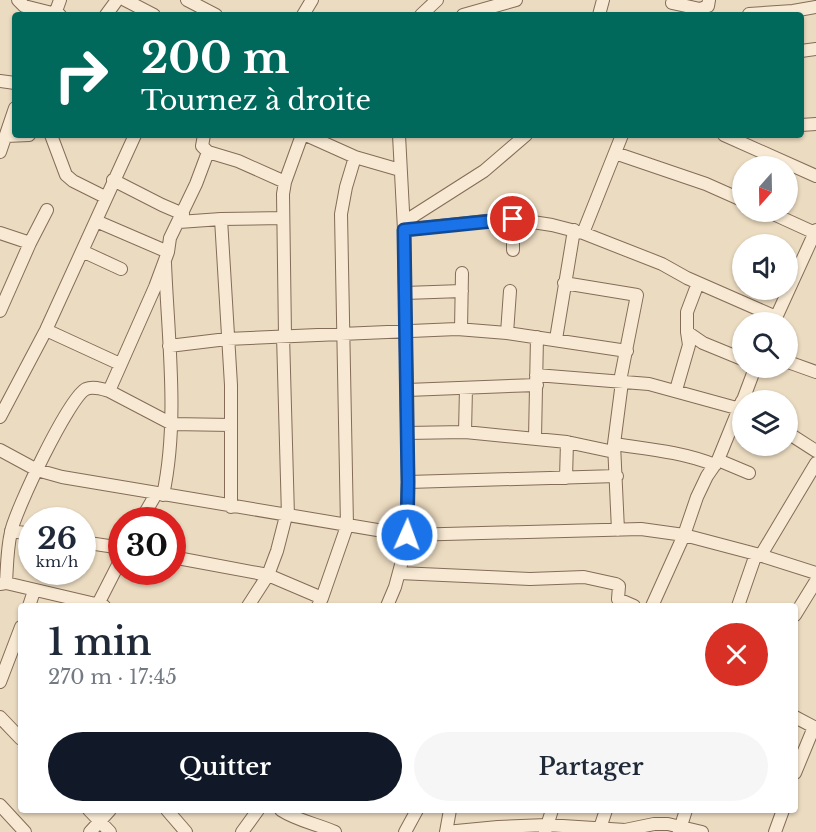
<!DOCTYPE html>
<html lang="fr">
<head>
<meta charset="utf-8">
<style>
	body { margin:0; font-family:"Libre Baskerville",serif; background:#f6f6f7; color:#1f2937; height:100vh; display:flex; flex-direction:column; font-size:22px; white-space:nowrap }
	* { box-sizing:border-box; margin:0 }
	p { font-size:20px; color:#747a83 }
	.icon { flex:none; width:33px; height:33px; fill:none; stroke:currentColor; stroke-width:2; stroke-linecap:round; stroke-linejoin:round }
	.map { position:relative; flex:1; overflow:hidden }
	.sheet { position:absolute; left:18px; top:603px; width:780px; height:210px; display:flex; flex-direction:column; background:#fff; border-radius:6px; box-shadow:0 2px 4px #0004 }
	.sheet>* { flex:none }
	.top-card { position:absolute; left:12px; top:12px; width:792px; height:126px; border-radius:6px; box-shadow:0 2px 4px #0004; background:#00695c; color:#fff; overflow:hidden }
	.needle { width:39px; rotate:200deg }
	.buttons { position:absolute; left:732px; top:156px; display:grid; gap:12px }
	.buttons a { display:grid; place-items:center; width:66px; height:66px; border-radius:50%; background:#fff; box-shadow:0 2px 4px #0004; font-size:30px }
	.speed { position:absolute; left:18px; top:507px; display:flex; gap:12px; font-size:30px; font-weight:700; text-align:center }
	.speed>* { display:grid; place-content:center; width:78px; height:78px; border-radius:50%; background:#fff; box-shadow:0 2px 4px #0004; line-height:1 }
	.speed small { font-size:15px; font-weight:400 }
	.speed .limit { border:9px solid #d22; background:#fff; color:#111 }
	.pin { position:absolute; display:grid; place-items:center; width:51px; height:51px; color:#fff; margin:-26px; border:3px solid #fff; border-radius:50%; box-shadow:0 2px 6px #0007 }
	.me { position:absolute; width:66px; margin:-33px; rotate:2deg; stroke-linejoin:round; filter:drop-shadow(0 0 4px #0008) }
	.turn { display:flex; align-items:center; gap:21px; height:126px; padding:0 30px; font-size:27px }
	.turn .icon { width:78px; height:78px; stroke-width:2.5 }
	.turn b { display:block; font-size:42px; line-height:51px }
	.round { display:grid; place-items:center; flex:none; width:63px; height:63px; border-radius:32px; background:#f6f6f7 }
	.summary { display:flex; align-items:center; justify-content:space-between; height:102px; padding:0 30px }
	h1 { font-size:36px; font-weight:600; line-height:45px }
	.action { display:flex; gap:12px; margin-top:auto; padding:12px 30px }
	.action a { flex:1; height:69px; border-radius:36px; background:#111827; color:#fff; font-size:24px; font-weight:600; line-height:69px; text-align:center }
	.action a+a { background:#f6f6f7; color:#1f2937 }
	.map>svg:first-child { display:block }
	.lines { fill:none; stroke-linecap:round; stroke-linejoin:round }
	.minor-casing { stroke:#846c59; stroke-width:14 }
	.minor { stroke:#f7e9d3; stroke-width:12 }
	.route-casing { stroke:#114b97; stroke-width:15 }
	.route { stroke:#1a73e8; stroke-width:10 }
</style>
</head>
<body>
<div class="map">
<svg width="816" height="832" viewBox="0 0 816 832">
	<rect width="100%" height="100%" fill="#ebdbc0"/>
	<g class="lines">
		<g class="minor-casing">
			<path id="minor" d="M18,0l6,6 36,9
				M125,0l29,15
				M187,0l29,15
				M672,3l28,6 8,-3 1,-6
				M55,14l5,-14
				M749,14l44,-3 23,-4
				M106,15l11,-15
				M303,15l9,-15
				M421,15l16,-15
				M463,15l53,-15
				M599,15l4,-15
				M801,51l15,-2
				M0,81l15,2
				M801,125l15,-1
				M51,135l15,40 7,6 32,16
				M204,135l-2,11 6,6 30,9 47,21 -2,12 2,141
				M306,135l49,22 45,13
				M724,135l92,41
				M6,136l23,-1
				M0,152l15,-44
				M615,153l91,31 36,16
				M113,180l49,25 21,9
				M285,182l17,-47
				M769,212l46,21
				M221,219l62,-1
				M513,219v31
				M96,221l72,31 -13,35 -46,104
				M179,222l42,-3 10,166v122
				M404,222l80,-51 42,-36
				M404,230l91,-10 18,-1 39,6 31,8 79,31 25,14 89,39
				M0,233l30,10
				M583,233l39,-98
				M82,251l39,18
				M168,252l2,-14 26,-54 12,-32
				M564,283l73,12 -17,86
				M405,293l57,-2
				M0,311l30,-68 17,-33
				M774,322l42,-92
				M461,329l1,-56
				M46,330l74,34
				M687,332v-20l11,-29
				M507,333l3,-42
				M283,335l5,181
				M556,339l18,-109
				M169,346l58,-7 230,-10 50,4 120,18
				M788,362l28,10
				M536,375l113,9 91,25
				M407,390l130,-5
				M676,390l13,-45 -2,-13 16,11 39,16
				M743,400l12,-32
				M0,417l46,-87 89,-195
				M465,432l1,-44
				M407,433l58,-1 102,10 -1,36
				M788,433l28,18
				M535,438l2,-101
				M567,442l47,10
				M614,444c34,5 69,8 101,21
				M0,450l37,20 25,7 345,58 234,-6 43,6 72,19 60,19
				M718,460l31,13
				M408,482l209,-6
				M163,495c16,-74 5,-156 2,-232
				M141,520l15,-26
				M618,530l-4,-86 8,-62
				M11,531l21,3
				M82,542l40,6
				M761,555l55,-92
				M172,557l96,18 54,23
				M399,573l131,6 54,-2 32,7 3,2 -1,13 16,7
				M6,583c1,-16 1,-34 5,-51 4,-21 58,-135 75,-143 7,-3 16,0 23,2l63,33 59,1
				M0,584l6,-1 98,23
				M29,606l5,-15
				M97,606l25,-49
				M248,606l20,-31 9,-24 9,-35
				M318,606l4,-8 25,-72 -6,-312 5,-27 9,-30
				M387,606l8,-19 10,-37 3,-68 -4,-252 -5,-95
				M652,606l32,-71 13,-38 10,-21 11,-16 24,-59
				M738,606l18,-52
				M795,615l21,-34
				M0,682l21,-55
				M0,717l21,22
				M795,717l19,10 -19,46
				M0,805l25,27
				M89,810l21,22
				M167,810l19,22
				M281,810c17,11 36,14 54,22
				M600,828l6,-18
				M90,832l20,-22
				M242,832l16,-22
				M405,832l12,-22
				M446,832l52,-5 49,-2 78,5 29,-6h14l34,8
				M446,832l4,-22
				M545,832l7,-22
				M679,832l7,-22
				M775,832l8,-22"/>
		</g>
		<use href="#minor" class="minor"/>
	</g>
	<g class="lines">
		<g class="route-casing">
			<path id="route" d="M407,535l1,-53 -4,-252 109,-11"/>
		</g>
		<use href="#route" class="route"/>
	</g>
</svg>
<div class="buttons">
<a><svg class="needle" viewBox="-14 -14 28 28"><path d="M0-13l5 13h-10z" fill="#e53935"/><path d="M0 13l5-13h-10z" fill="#747a83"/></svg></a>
<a><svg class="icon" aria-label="sound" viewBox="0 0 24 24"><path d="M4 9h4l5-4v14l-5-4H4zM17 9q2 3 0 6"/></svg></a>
<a><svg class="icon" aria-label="search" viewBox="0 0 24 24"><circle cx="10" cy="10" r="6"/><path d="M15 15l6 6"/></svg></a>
<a><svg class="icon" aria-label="layers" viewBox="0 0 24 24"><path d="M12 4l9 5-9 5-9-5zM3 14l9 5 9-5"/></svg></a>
</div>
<div class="speed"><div>26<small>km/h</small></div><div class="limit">30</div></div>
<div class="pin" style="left:513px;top:219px;background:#d93025"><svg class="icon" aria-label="arrive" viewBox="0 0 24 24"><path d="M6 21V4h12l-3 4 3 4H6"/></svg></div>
<svg class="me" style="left:407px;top:535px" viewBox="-20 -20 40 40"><circle r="17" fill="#1a73e8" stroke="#fff" stroke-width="3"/><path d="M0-11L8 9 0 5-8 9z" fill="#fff"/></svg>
<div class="top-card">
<div class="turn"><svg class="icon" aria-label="right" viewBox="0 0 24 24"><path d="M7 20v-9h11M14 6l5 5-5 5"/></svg><div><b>200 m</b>Tournez à droite</div></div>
</div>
<section class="sheet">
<div class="summary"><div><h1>1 min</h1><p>270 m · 17:45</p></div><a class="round" style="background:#d93025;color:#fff"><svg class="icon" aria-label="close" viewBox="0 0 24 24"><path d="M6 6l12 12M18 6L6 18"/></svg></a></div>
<div class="action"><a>Quitter</a><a>Partager</a></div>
</section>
</div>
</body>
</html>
